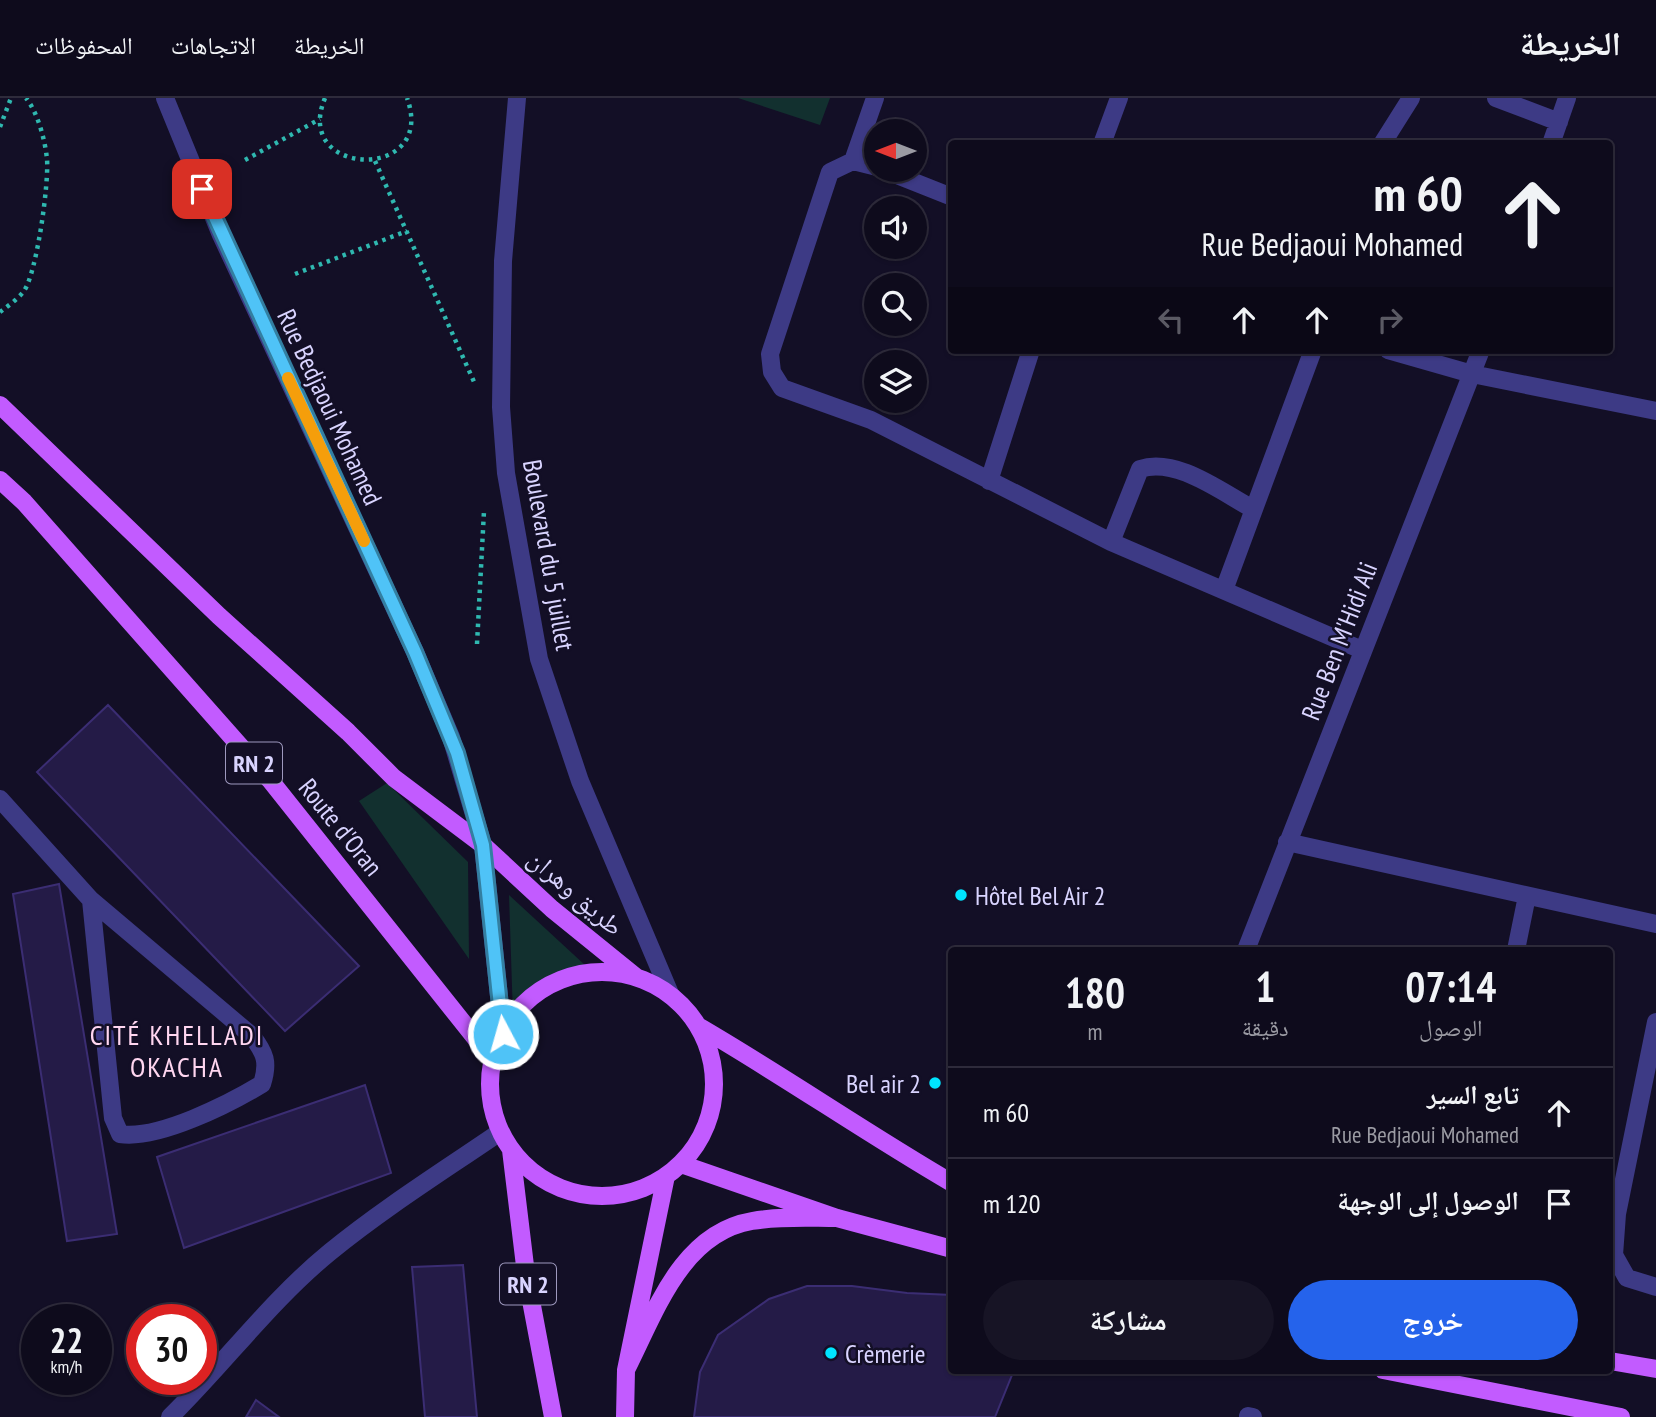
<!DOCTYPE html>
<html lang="ar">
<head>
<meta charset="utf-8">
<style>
	body { margin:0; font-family:"PT Sans Narrow","Noto Naskh Arabic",sans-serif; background:#171425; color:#f1f3f6; direction:rtl; height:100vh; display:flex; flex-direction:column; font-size:26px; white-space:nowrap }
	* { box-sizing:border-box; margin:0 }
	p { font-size:23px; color:#9b9ba3 }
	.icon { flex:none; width:38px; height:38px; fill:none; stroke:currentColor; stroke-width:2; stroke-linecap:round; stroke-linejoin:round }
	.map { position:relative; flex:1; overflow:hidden; direction:ltr }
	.panel { position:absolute; left:948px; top:849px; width:665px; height:427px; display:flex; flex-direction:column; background:#0e0b1c; border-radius:7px; box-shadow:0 2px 5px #0004,0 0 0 2px #2e2b3b; direction:rtl }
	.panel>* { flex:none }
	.top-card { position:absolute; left:948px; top:42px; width:665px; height:214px; border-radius:7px; box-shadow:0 2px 5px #0004,0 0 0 2px #2e2b3b; direction:rtl; background:#0e0b1c; color:#f1f3f6; overflow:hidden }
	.needle { width:46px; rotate:270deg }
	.buttons { position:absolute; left:864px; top:21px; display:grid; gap:14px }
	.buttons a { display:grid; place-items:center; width:63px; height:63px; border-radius:50%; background:#0e0b1c; box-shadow:0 2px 5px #0004,0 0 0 2px #2e2b3b; font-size:35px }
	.speed { position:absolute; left:21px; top:1206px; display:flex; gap:14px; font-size:35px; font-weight:700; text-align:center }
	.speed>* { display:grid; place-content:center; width:91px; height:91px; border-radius:50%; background:#0e0b1c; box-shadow:0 2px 5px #0004,0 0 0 2px #2e2b3b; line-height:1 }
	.speed small { font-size:18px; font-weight:400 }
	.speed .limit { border:10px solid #d22; background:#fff; color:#111 }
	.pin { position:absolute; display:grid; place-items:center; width:60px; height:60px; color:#fff; margin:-30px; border-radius:14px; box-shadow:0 4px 10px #0006 }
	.me { position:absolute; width:77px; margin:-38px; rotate:354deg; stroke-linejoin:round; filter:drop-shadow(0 0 5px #0008) }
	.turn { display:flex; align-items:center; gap:24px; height:147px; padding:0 35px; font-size:32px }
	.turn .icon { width:91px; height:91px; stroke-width:2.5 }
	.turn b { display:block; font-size:49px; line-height:60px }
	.lanes { display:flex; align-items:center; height:66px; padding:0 35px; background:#0003; justify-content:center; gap:35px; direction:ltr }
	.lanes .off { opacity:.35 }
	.eta { display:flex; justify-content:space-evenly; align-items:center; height:119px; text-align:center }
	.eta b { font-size:42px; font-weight:800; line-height:49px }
	.action { display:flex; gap:14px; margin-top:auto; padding:14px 35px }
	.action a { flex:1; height:80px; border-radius:42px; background:#2563eb; color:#fff; font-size:28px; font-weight:800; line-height:80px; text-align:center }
	.action a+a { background:#171425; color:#f1f3f6 }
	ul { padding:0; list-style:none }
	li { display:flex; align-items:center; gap:21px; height:91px; padding:0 35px; border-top:2px solid #2e2b3b }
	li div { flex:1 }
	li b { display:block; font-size:26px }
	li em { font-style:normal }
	header { display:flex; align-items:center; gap:42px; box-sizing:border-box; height:98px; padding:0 35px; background:#0e0b1c; border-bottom:2px solid #2e2b3b }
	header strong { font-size:33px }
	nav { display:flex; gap:38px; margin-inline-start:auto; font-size:24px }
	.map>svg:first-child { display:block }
	.green { fill:#12302f }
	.building { fill:#241b47; stroke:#3b2d73; stroke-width:2 }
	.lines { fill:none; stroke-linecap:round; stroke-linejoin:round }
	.path { stroke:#2fb8b0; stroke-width:4.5; stroke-dasharray:3.5 5; stroke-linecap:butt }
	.minor { stroke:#3d3a85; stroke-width:18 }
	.major { stroke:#c25bff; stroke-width:18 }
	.route-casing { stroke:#337fa1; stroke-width:18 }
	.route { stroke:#4fc3f7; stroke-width:12 }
	.slow { stroke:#f59e0b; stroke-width:12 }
	.poi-dot { fill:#00e5ff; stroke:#130f26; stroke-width:2.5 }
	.labels { text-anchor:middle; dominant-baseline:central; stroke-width:5; stroke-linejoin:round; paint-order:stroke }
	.shield { fill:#130f26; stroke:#9e99be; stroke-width:2 }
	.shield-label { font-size:24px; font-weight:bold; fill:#d9d4ff }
	.street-label { font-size:26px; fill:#d9d4ff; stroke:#130f26 }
	.poi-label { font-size:26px; fill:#d9d4ff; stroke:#130f26; text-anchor:start }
	.neighbourhood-label { font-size:28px; letter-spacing:2px; fill:#ffd6f0; stroke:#130f26 }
</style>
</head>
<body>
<header>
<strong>الخريطة</strong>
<nav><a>الخريطة</a><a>الاتجاهات</a><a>المحفوظات</a></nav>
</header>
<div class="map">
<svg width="1656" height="1319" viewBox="0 0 1656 1319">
	<rect width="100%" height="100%" fill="#130f26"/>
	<path class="green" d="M738,0h92l-10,27z
		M387,685l81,79 1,97 -110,-158z
		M509,797l77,71c-31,10 -52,26 -73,51z"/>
	<path class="building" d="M108,607l251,261 -74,65 -248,-259z
		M59,786l58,350 -50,7 -54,-347z
		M365,987l26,88 -207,75 -27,-91z
		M463,1167l14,152h-52l-13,-150z
		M807,1188h45l55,7 45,2v75h62l-19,47h-301l6,-45 18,-37 51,-36z
		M256,1302l23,17h-33z"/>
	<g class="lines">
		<path class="path" d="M325,0c-34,80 113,84 82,0
			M0,29l11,-29
			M245,62l75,-41
			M375,63l100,223
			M295,176l112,-43
			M0,214c8,-6 18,-13 24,-21 13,-19 25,-108 23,-132 -2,-19 -9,-46 -21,-61
			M477,546l7,-133"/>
		<path class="minor" d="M165,0l56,137 194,417 36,85 32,108 20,189
			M517,0l-14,163 -2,146 5,66 33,186 41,122 91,215
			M1496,0l63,24
			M1102,46l17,-46
			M1382,46l29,-46
			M1551,46l16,-46
			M853,63l22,-63
			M877,69l-24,-6 -23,11 -60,182 2,18 10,16 89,32 240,122 251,108
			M884,72l68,27
			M1388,252l84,24 184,37
			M989,383l42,-131
			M1111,444l29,-73c37,-12 81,23 113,40
			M1224,492l89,-240
			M0,701l91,101
			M1287,744l369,82
			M91,802l161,136c13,17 17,26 10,48 -33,20 -104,56 -142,50l-7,-16z
			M1246,852l235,-600
			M1516,852l11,-54
			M1656,924l-39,192 -3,41 13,23 29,9
			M1248,1318l5,1
			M170,1319c55,-54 100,-116 160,-165 54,-44 113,-81 170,-120"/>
		<path class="major" d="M0,307l219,211 129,116 46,46 89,67 69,64 84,68
			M0,382l24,22 246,278 222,279
			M490 986a112 112 0 1 1 224 0a112 112 0 1 1-224 0Z
			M698,928c86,50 168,107 254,157
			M511,1052l15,124 27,143
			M681,1066l156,54 115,31
			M1610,1263l46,8
			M626,1272c29,-57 55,-137 126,-149 28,-5 57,-3 85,-3
			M1383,1272l238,47
			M625,1319l1,-47 40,-194"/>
	</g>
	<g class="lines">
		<g class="route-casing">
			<path id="route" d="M202,91l213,463 42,101 26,92 20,189"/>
		</g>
		<use href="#route" class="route"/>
		<path class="slow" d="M288,280l76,163"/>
	</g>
	<g class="poi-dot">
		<circle cx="961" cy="797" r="7"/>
		<circle cx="935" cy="985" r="7"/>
		<circle cx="831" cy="1255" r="7"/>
	</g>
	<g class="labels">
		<g class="shield">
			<rect x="226" y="644.5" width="56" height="41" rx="5"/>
			<rect x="500" y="1165.5" width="56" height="41" rx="5"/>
		</g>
		<g class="shield-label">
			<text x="254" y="665">RN 2</text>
			<text x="528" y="1186">RN 2</text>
		</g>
		<g class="street-label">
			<text transform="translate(330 309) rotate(65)">Rue Bedjaoui Mohamed</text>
			<text transform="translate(549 457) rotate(80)">Boulevard du 5 juillet</text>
			<text transform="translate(1339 543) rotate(-69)">Rue Ben M'Hidi Ali</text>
			<text transform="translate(341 729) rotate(51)">Route d'Oran</text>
			<text transform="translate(576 794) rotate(41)">طريق وهران</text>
		</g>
		<g class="poi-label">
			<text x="975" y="797">Hôtel Bel Air 2</text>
			<text x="921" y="985" text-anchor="end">Bel air 2</text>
			<text x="845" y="1255">Crèmerie</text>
		</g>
		<g class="neighbourhood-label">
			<text x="177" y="936">CITÉ KHELLADI<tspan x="177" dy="32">OKACHA</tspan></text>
		</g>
	</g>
</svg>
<div class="buttons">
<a><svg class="needle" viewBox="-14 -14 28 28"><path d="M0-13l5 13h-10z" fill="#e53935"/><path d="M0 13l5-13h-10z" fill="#9b9ba3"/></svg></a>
<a><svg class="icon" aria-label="sound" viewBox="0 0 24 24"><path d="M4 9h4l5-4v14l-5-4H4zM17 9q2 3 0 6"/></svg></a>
<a><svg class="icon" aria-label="search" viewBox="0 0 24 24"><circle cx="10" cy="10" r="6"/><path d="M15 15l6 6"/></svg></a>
<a><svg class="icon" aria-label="layers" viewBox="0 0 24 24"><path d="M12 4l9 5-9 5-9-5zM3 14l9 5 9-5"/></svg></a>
</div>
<div class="speed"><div>22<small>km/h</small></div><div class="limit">30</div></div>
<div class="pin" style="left:202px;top:91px;background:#d93025"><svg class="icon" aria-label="arrive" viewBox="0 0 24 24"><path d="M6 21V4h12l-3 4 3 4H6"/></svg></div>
<svg class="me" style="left:503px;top:936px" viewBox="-20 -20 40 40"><circle r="17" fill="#4fc3f7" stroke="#fff" stroke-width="3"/><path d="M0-11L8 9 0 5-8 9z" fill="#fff"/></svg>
<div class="top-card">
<div class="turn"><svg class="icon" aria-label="ahead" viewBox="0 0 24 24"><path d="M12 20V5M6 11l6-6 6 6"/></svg><div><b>60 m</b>Rue Bedjaoui Mohamed</div></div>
<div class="lanes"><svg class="icon off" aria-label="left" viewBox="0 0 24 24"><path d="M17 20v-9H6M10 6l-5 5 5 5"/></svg><svg class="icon" aria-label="ahead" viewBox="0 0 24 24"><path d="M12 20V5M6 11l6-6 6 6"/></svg><svg class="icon" aria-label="ahead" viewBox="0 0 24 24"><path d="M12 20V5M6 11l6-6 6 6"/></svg><svg class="icon off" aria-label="right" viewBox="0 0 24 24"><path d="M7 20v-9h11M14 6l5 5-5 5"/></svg></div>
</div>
<section class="panel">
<div class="eta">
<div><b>07:14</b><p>الوصول</p></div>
<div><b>1</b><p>دقيقة</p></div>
<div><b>180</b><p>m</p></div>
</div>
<ul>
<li><svg class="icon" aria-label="ahead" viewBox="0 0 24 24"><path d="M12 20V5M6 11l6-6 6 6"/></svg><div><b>تابع السير</b><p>Rue Bedjaoui Mohamed</p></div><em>60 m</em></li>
<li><svg class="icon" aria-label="arrive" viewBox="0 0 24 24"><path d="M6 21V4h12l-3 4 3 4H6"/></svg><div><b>الوصول إلى الوجهة</b></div><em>120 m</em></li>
</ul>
<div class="action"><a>خروج</a><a>مشاركة</a></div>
</section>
</div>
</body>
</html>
